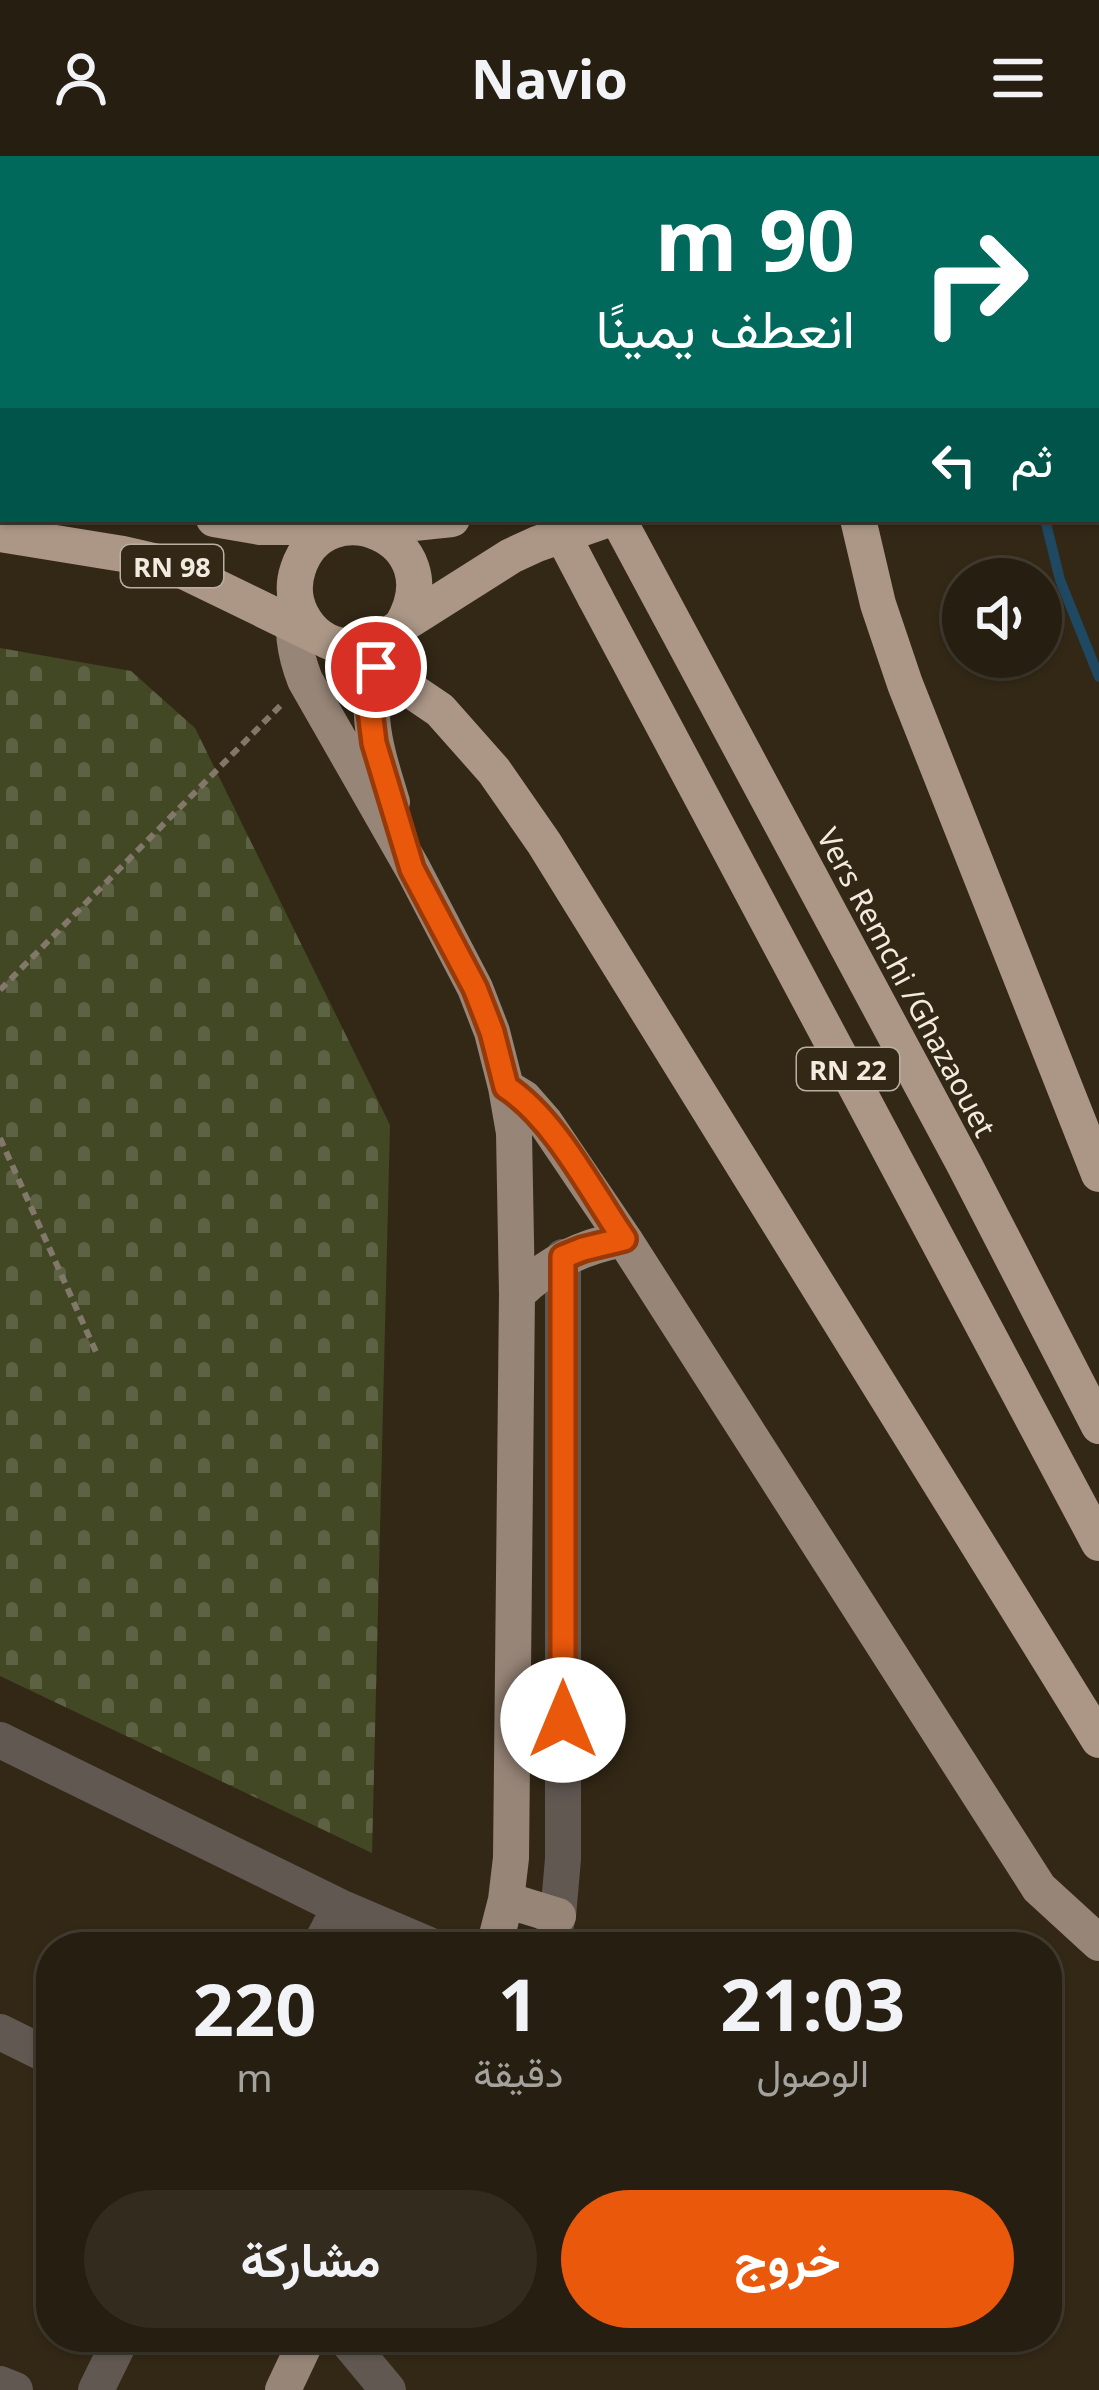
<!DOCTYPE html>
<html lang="ar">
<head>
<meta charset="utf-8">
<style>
	body { margin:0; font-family:"Noto Sans",Vazirmatn,sans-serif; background:#322b1e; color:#f1f3f6; direction:rtl; height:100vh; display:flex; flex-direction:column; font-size:45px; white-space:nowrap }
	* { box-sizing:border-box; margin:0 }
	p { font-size:39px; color:#a4a29f }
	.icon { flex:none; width:66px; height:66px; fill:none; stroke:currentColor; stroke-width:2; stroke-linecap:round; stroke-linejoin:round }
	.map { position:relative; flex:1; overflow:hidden; direction:ltr }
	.details { position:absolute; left:36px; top:1776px; width:1026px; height:420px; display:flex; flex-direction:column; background:#261e10; border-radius:48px; box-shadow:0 3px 9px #0004,0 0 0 3px #423c30; direction:rtl }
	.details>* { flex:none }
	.guide { position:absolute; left:0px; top:0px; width:1101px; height:366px; box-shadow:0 3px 9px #0004,0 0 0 3px #423c30; direction:rtl; background:#00695c; color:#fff; overflow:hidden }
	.buttons { position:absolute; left:942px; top:402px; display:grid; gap:24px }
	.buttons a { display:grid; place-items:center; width:120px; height:120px; border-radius:50%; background:#261e10; box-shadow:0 3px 9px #0004,0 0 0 3px #423c30; font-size:60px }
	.pin { position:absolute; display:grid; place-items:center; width:102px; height:102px; color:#fff; margin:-51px; border:6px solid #fff; border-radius:50%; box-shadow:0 3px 12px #0007 }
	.me { position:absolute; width:132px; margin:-66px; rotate:0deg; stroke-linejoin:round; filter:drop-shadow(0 0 9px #0008) }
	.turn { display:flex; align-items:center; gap:42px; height:252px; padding:0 48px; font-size:54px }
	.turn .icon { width:156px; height:156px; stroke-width:2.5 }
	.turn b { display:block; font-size:84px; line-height:102px }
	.then { display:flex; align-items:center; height:114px; padding:0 48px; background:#0003; gap:24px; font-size:45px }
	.eta { display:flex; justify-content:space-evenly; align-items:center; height:204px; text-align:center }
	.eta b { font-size:72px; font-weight:700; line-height:84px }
	.cta { display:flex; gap:24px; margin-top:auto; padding:24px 48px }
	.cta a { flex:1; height:138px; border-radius:72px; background:#ea580c; color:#fff; font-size:48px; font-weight:700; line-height:138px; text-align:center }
	.cta a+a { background:#322b1e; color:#f1f3f6 }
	header { display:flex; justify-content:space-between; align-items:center; height:156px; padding:0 48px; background:#261e10; font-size:54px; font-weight:700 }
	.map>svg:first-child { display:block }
	.cemetery { fill:url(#cemetery-stones) }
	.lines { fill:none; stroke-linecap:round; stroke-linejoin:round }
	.stream { stroke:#1f4963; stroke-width:10 }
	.path { stroke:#827869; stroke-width:6; stroke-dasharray:9 6; stroke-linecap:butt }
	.minor { stroke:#615852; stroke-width:36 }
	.major { stroke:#978578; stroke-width:36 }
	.highway { stroke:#ac9787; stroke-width:36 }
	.highway-bridge { stroke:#ac9787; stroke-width:36 }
	.route-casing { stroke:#983908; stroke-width:30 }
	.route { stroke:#ea580c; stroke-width:21 }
	.labels { text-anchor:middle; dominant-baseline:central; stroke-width:10; stroke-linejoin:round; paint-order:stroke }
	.shield { fill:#332816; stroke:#b9b0a3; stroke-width:3 }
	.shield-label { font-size:27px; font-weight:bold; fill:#f3ebe0 }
	.street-label { font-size:30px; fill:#f3ebe0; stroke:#332816 }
</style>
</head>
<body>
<header><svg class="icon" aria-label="menu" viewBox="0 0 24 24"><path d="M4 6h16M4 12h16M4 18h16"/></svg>Navio<svg class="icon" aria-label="person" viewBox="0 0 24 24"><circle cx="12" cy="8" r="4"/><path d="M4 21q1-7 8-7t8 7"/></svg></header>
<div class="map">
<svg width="1099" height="2234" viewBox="0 0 1099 2234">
	<defs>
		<pattern id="cemetery-stones" width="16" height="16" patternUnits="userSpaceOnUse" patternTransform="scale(3)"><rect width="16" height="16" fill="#424724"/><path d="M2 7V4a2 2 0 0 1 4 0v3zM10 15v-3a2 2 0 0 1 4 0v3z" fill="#5e6244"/></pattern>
	</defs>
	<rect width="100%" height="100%" fill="#332816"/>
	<path class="cemetery" d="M0,492l131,23 64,57 195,397 -18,728 -372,-177z"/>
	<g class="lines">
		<path class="stream" d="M887,0l2,3
			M1045,363l15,61 39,97"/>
		<path class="path" d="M0,834l282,-286
			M0,982l96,214"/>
		<path class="minor" d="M1098,64l1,1
			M1098,305h1
			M0,1584l340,167 94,40
			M319,1791l21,-40
			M550,1791l8,-31 5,-57v-602
			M0,1876l51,25
			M344,2181l44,53
			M0,2228l15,6
			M96,2234l26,-53"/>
		<path class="major" d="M295,444c-3,30 -1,52 10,80l108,189 62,119 17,44 14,55 8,46 3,161 -6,564 -5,42 -12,47
			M385,484c-23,67 -13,97 7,162
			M506,931l18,11 21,24 79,117 415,649 60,55
			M517,1138c32,-31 63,-47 107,-55
			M506,1744l52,16
			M283,2234l25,-53"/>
		<path class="highway" d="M20,0v3
			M360,0l2,3
			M421,0l1,3
			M582,0l2,3
			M0,309l3,-3
			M214,363l46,8h81
			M618,363l346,645 135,262
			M858,363l20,85 27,80 194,490
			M366,372l86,-9
			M0,378l123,20 48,11 148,72
			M595,441l504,946
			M402,469c52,-88 -78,-138 -104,-56 -5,15 -4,31 3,45 22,43 69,39 101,11l109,-69 26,-12 72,-25
			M347,491l93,63 54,61 50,72 555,897"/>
		<path class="highway-bridge" d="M554,363l41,78"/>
	</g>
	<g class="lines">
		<g class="route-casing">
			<path id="route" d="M376,511l-6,43 4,33 38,126 63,119 17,44 14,55c49,32 85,104 118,152l-41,10 -20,8v463"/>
		</g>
		<use href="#route" class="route"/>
	</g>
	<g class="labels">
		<g class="shield">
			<rect x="121" y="389" width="102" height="42" rx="9"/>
			<rect x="797" y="892" width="102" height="42" rx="9"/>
		</g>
		<g class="shield-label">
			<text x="172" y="410">RN 98</text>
			<text x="848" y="913">RN 22</text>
		</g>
		<g class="street-label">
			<text transform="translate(907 826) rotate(62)">Vers Remchi /Ghazaouet</text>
		</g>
	</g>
</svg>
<div class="buttons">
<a><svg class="icon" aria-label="sound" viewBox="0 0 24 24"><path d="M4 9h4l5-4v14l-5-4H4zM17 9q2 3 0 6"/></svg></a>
</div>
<div class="pin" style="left:376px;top:511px;background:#d93025"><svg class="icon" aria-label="arrive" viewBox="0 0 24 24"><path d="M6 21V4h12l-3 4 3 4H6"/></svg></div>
<svg class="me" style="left:563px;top:1564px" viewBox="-20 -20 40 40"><circle r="19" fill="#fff"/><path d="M0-13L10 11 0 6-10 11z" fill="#ea580c"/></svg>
<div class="guide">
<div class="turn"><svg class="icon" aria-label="right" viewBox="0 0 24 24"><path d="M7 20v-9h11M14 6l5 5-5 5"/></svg><div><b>90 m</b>انعطف يمينًا</div></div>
<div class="then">ثم<svg class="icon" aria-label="left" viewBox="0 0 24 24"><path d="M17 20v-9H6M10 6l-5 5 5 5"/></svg></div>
</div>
<section class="details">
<div class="eta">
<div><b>21:03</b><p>الوصول</p></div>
<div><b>1</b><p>دقيقة</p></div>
<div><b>220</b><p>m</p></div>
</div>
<div class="cta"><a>خروج</a><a>مشاركة</a></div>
</section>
</div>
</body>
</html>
